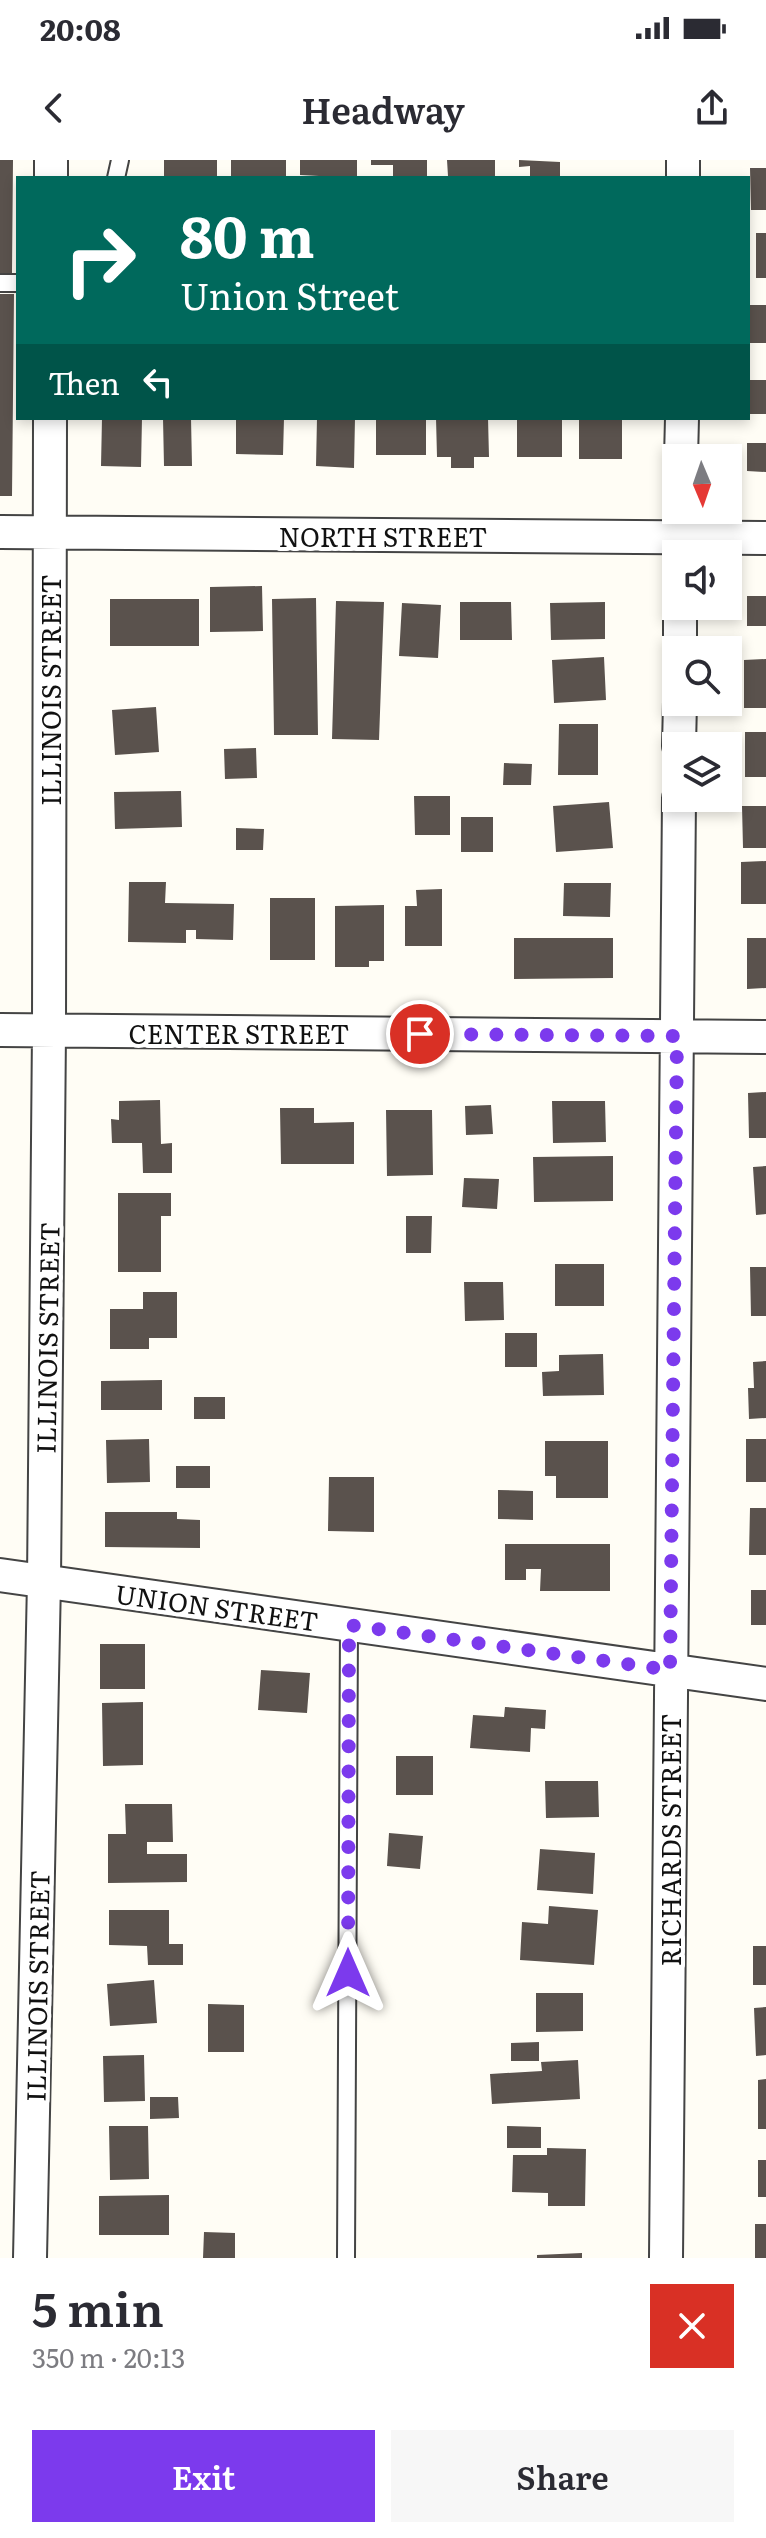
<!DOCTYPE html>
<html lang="en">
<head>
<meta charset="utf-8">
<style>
	body { margin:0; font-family:Literata,serif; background:#f7f7f7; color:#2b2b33; height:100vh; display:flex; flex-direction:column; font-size:30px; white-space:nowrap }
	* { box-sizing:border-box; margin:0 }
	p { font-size:26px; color:#7c7c81 }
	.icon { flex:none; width:44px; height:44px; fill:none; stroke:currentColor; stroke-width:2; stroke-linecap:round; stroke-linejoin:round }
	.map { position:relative; height:2098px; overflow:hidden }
	.details { display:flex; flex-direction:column; background:#fff; flex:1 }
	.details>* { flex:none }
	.top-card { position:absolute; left:16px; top:16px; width:734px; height:244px; border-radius:0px; box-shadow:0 4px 12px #0003; background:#00695c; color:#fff; overflow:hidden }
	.needle { width:52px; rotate:178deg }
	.tools { position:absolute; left:662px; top:284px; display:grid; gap:16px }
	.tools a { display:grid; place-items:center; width:80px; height:80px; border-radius:0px; background:#fff; box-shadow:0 4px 12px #0003; font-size:40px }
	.pin { position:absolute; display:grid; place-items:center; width:68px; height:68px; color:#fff; margin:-34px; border:4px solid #fff; border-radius:50%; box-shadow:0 2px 8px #0007 }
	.me { position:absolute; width:88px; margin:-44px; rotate:0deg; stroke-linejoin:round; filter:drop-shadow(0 0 6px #0008) }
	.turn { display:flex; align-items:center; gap:28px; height:168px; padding:0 32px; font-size:36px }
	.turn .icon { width:104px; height:104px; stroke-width:2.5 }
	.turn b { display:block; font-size:56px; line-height:68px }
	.then { display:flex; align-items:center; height:76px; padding:0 32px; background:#0003; gap:16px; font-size:30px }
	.round { display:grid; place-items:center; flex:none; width:84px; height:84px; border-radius:0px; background:#f7f7f7 }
	.headline { display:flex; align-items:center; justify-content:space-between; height:136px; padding:0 32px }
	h1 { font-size:48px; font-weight:600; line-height:60px }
	.primary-button { display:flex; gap:16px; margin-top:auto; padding:16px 32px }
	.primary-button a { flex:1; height:92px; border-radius:0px; background:#7c3aed; color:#fff; font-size:32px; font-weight:600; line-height:92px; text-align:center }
	.primary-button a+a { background:#f7f7f7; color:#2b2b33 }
	.status { display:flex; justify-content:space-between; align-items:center; height:56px; padding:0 40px; background:#fff; direction:ltr }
	.status svg { height:22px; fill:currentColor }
	header { display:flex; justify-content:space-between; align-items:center; height:104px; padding:0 32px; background:#fff; font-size:36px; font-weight:600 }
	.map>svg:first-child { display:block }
	.building { fill:#5a524d }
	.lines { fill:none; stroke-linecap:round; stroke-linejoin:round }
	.lane-casing { stroke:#444; stroke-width:20 }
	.street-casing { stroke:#444; stroke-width:36 }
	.lane { stroke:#fff; stroke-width:16 }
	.street { stroke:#fff; stroke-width:32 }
	.route { stroke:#7c3aed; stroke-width:14; stroke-dasharray:0 25.2 }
	.labels { text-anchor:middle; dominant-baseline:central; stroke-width:8; stroke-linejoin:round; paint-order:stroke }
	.street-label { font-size:26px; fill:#111; stroke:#fff }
</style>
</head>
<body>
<div class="status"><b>20:08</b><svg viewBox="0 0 49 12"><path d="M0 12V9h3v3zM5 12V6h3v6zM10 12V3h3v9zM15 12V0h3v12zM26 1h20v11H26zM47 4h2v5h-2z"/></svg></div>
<header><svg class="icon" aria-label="back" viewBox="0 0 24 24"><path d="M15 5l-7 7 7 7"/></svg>Headway<svg class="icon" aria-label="share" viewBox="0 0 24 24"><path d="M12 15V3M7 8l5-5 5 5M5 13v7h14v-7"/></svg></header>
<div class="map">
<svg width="766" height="2098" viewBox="0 0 766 2098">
	<rect width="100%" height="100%" fill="#fffdf5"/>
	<path class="building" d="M0,0h13l-1,113h-12z
		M164,0h53v18h-53z
		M231,0h55v18h-55z
		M300,0h57v18l-57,-3z
		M371,0h56v18h-34v-13h-22z
		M447,0h48v16h-47z
		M519,0l41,2v16h-30v-12l-11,1z
		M750,8h16v42h-15z
		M756,73h10v45h-10z
		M0,134h14l-2,202h-12z
		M748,145h18v38h-18z
		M748,220h18v34h-18z
		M102,258h40l-1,49 -40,-1z
		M163,258h28l1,48h-28z
		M236,258h48l-1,37 -47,-1z
		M317,258h38l-1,50 -38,-2z
		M376,258h50v37h-50z
		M436,258h52l1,39h-15v11h-23v-11h-14z
		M517,258h45v39h-45z
		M579,258h43v41h-43z
		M747,283h19v29l-19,-1z
		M262,426l1,45 -53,1v-45z
		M747,436h19v30h-19z
		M316,438l2,137h-44l-2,-136z
		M110,439h89v47h-89z
		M336,441l48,1 -5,138 -47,-1z
		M460,442h51l1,38h-52z
		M605,442v37l-54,1 -1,-37z
		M402,443l39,2 -3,53 -39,-2z
		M604,497l2,43 -52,3 -2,-43z
		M766,499v49h-22v-48z
		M156,547l3,45 -44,3 -3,-45z
		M559,564h39v51h-40z
		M745,572h21v45h-21z
		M256,588l1,30 -32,1 -1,-30z
		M504,603l28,1 -1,21h-28z
		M181,631l1,36 -67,2 -1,-37z
		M414,636h36v39h-35z
		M609,642l4,46 -57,4 -3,-46z
		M742,646h24v42h-23z
		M461,657h32v35h-32z
		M236,668l28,1 -1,21h-27z
		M766,701v43h-25v-42z
		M129,722h37l-1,21 69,1 -1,36 -37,-1v-9h-10v13l-58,-1z
		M564,723h47l-1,34 -47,-1z
		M442,729v57h-37v-40h12l-1,-16z
		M270,738h45v62h-45z
		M384,745v56h-15v6h-34v-61z
		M514,778h99v40l-99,1z
		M747,778h19v50l-19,1z
		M766,932v46h-17l-1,-45z
		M160,940l1,44 11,-1v30h-29l-1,-30h-30l-1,-24 8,1v-19z
		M552,941h53l1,41 -53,1z
		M491,945l2,29 -27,1 -1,-29z
		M280,948h34v15l40,-1v42h-73z
		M386,950h46l1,65 -46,1z
		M613,996v45l-79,1 -1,-45z
		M766,1006v48l-10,1 -3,-48z
		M464,1018l35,1 -2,30 -35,-2z
		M118,1033h53v23h-10v56h-43z
		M406,1056h26l-1,37h-25z
		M555,1104h49v42h-49z
		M750,1107h16v49h-15z
		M464,1122h39l1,38 -39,1z
		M143,1132h34v46h-28v11h-39v-40h33z
		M505,1173h32v34h-32z
		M603,1194l1,41 -61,1 -1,-24 17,-1v-16z
		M766,1201v57l-17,1 -1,-31h6l-1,-26z
		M162,1220v30h-61v-29z
		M194,1237h31v22h-31z
		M149,1279l1,43 -43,1 -1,-43z
		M746,1279h20v43h-20z
		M545,1281h63v57h-52v-22h-11z
		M176,1306h34v22h-34z
		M329,1317h45v55l-46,-1z
		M498,1330l35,1v29l-35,-1z
		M750,1348h16v47h-17z
		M105,1352h72v7l23,1v28l-95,-1z
		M505,1384h105v47h-70l1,-22h-15v11h-21z
		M751,1430h15v35h-15z
		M100,1484h45v45h-45z
		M261,1510l49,3 -3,40 -49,-3z
		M143,1542v63l-40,1 -1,-63z
		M505,1547l41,3 -1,19 -14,-1 -1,24 -60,-4 3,-33 31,2z
		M396,1596h37v39h-37z
		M545,1621h53l1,36 -53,1z
		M125,1644h47l1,38h-26v12h40v28l-79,1v-49h18z
		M389,1673l34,3 -3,33 -33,-3z
		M540,1689l55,4 -2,41 -56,-4z
		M549,1746l49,4 -4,55 -74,-5 2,-38 26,2z
		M109,1750h60v34h14v21h-35l-1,-19 -38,-1z
		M753,1786h13v39h-13z
		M154,1820l3,43 -47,3 -3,-42z
		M536,1833h47v38l-47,1z
		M208,1844l36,1v47h-36z
		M766,1847v48l-10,1 -2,-48z
		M539,1882v19h-28v-18z
		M144,1895l1,46 -41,1 -1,-46z
		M578,1900l2,39 -88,5 -2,-30 52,-3 -1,-9z
		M766,1919v50h-8v-49z
		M150,1937h28l1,21 -29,1z
		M109,1966h39l1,53 -39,1z
		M507,1966l34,1v21h-34z
		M547,1988l39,1 -1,57h-37v-13l-36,-1 1,-37h34z
		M758,2000h8v37h-8z
		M169,2035v40h-70v-39z
		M755,2064h11v34h-11z
		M204,2072l31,1v25h-32z
		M582,2093v5h-45v-3z"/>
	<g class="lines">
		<g class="lane-casing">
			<path id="lane" d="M116,18l4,-18
				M0,123h18
				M346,2098l3,-633"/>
		</g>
		<g class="street-casing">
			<path id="street" d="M51,18v-18
				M683,18v-18
				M681,298l1,-40
				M0,372l766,6
				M680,490v-44
				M679,586l1,-44
				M0,870l766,7
				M0,1415l766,109
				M30,2098l14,-677 5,-550 1,-613
				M666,2098l13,-1460"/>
		</g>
		<use href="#lane" class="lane"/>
		<use href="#street" class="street"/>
	</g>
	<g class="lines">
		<path class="route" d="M348,1813l1,-348 321,45 7,-634 -257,-2"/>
	</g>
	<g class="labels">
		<g class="street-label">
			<text x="383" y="375">NORTH STREET</text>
			<text transform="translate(49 530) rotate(-90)">ILLINOIS STREET</text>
			<text x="239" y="872">CENTER STREET</text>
			<text transform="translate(46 1178) rotate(-89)">ILLINOIS STREET</text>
			<text transform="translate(217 1446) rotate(8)">UNION STREET</text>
			<text transform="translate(669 1680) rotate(-90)">RICHARDS STREET</text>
			<text transform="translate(36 1826) rotate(-89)">ILLINOIS STREET</text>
		</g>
	</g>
</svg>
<div class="tools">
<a><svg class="needle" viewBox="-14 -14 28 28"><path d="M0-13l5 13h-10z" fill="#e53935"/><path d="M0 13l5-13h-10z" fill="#7c7c81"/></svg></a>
<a><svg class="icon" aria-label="sound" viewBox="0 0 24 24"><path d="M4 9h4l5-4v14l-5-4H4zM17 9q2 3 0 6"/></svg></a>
<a><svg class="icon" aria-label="search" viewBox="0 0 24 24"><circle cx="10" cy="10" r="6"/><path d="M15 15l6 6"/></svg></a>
<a><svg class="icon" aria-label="layers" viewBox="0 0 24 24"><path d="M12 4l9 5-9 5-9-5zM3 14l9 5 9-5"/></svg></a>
</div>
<div class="pin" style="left:420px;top:874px;background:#d93025"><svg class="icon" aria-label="arrive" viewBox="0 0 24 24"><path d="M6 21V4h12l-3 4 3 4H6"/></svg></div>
<svg class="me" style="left:348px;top:1813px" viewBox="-20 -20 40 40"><path d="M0-17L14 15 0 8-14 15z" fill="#7c3aed" stroke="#fff" stroke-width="4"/></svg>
<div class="top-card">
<div class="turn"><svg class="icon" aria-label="right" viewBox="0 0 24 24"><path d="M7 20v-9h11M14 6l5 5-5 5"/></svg><div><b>80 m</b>Union Street</div></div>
<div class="then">Then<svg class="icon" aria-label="left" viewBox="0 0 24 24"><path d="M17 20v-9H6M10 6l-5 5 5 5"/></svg></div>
</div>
</div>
<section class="details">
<div class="headline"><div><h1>5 min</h1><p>350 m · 20:13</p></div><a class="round" style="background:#d93025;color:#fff"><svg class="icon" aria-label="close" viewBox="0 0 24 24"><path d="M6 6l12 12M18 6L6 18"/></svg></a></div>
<div class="primary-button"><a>Exit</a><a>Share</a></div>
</section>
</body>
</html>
